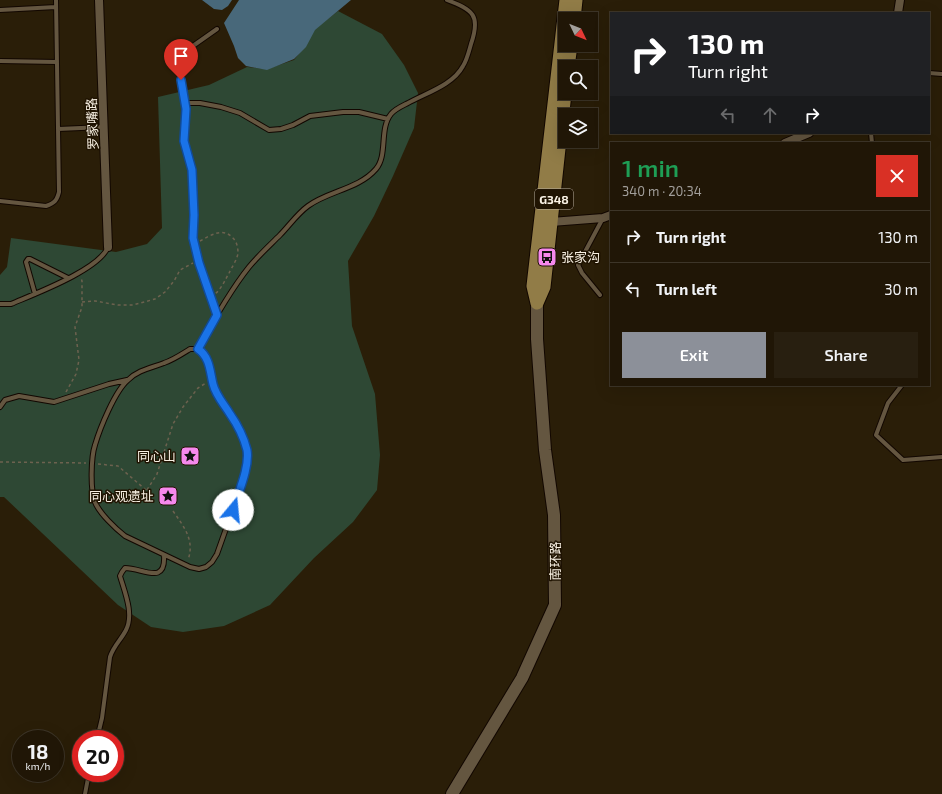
<!DOCTYPE html>
<html lang="en">
<head>
<meta charset="utf-8">
<style>
	body { margin:0; font-family:"Exo 2","Noto Sans SC",sans-serif; background:#281f10; color:#f1f3f6; height:100vh; display:flex; flex-direction:column; font-size:15px; white-space:nowrap }
	* { box-sizing:border-box; margin:0 }
	p { font-size:13px; color:#a29f9b }
	.icon { flex:none; width:22px; height:22px; fill:none; stroke:currentColor; stroke-width:2; stroke-linecap:round; stroke-linejoin:round }
	.map { position:relative; flex:1; overflow:hidden }
	.sheet { position:absolute; left:610px; top:142px; width:320px; height:244px; display:flex; flex-direction:column; background:#201606; border-radius:0px; box-shadow:0 4px 16px #0002,0 0 0 1px #3d3528 }
	.sheet>* { flex:none }
	.top-card { position:absolute; left:610px; top:12px; width:320px; height:122px; border-radius:0px; box-shadow:0 4px 16px #0002,0 0 0 1px #3d3528; background:#202124; color:#fff; overflow:hidden }
	.needle { width:26px; rotate:133deg }
	.buttons { position:absolute; left:558px; top:12px; display:grid; gap:8px }
	.buttons a { display:grid; place-items:center; width:40px; height:40px; border-radius:0px; background:#201606; box-shadow:0 4px 16px #0002,0 0 0 1px #3d3528; font-size:20px }
	.speed { position:absolute; left:12px; top:730px; display:flex; gap:8px; font-size:20px; font-weight:700; text-align:center }
	.speed>* { display:grid; place-content:center; width:52px; height:52px; border-radius:50%; background:#201606; box-shadow:0 4px 16px #0002,0 0 0 1px #3d3528; line-height:1 }
	.speed small { font-size:10px; font-weight:400 }
	.speed .limit { border:6px solid #d22; background:#fff; color:#111 }
	.pin { position:absolute; display:grid; place-items:center; width:34px; height:34px; color:#fff; margin:-41px -17px; border-radius:50% 50% 50% 0; rotate:-45deg; box-shadow:0 0 4px #0007 }
	.pin .icon { rotate:45deg }
	.me { position:absolute; width:44px; margin:-22px; rotate:17deg; stroke-linejoin:round; filter:drop-shadow(0 0 3px #0008) }
	.turn { display:flex; align-items:center; gap:14px; height:84px; padding:0 12px; font-size:18px }
	.turn .icon { width:52px; height:52px; stroke-width:2.5 }
	.turn b { display:block; font-size:28px; line-height:34px }
	.lanes { display:flex; align-items:center; height:38px; padding:0 12px; background:#0003; justify-content:center; gap:20px; direction:ltr }
	.lanes .off { opacity:.35 }
	.round { display:grid; place-items:center; flex:none; width:42px; height:42px; border-radius:0px; background:#281f10 }
	.head { display:flex; align-items:center; justify-content:space-between; height:68px; padding:0 12px }
	h1 { font-size:24px; font-weight:600; line-height:30px; color:#1e9e55 }
	.primary-button { display:flex; gap:8px; margin-top:auto; padding:8px 12px }
	.primary-button a { flex:1; height:46px; border-radius:0px; background:#8c9099; color:#fff; font-size:16px; font-weight:600; line-height:46px; text-align:center }
	.primary-button a+a { background:#281f10; color:#f1f3f6 }
	ul { padding:0; list-style:none }
	li { display:flex; align-items:center; gap:12px; height:52px; padding:0 12px; border-top:1px solid #3d3528 }
	li div { flex:1 }
	li b { display:block; font-size:15px }
	li em { font-style:normal }
	.map>svg:first-child { display:block }
	.green { fill:#2e4834 }
	.water { fill:#48687a }
	.lines { fill:none; stroke-linecap:round; stroke-linejoin:round }
	.service-casing { stroke:#120700; stroke-width:6 }
	.minor-casing { stroke:#120700; stroke-width:10 }
	.secondary-casing { stroke:#120700; stroke-width:14 }
	.primary-casing { stroke:#120700; stroke-width:15 }
	.path { stroke:#6d624f; stroke-width:1.5; stroke-dasharray:3 3; stroke-linecap:butt }
	.service { stroke:#645640; stroke-width:4 }
	.minor { stroke:#645640; stroke-width:8 }
	.secondary { stroke:#645640; stroke-width:12 }
	.primary { stroke:#917c47; stroke-width:13 }
	.route-casing { stroke:#114b97; stroke-width:10 }
	.route { stroke:#1a73e8; stroke-width:7 }
	.labels { text-anchor:middle; dominant-baseline:central; stroke-width:3; stroke-linejoin:round; paint-order:stroke }
	.shield { fill:#201402; stroke:#b7aea0; stroke-width:1 }
	.shield-label { font-size:12px; font-weight:bold; fill:#f8f0e3 }
	.street-label { font-size:13px; fill:#f8f0e3; stroke:#201402 }
	.poi-label { font-size:13px; fill:#f8f0e3; stroke:#201402; text-anchor:end }
</style>
</head>
<body>
<div class="map">
<svg width="942" height="794" viewBox="0 0 942 794">
	<rect width="100%" height="100%" fill="#2a1e08"/>
	<path class="green" d="M338,11l44,23 22,31 14,28 -4,35 -21,48 -19,40 -26,45 4,65 23,68 5,61 -3,35 -24,32 -39,36 -44,47 -46,21 -41,6 -32,-5 -33,-22 -114,-108h-4v-222l7,-8 4,-29 105,14 31,-8 15,-16 -4,-131 51,-12 38,-18 20,2 27,-9 11,-14 9,-16z"/>
	<path class="water" d="M202,0h30l-4,6 -6,4 -8,-1z
		M239,0h112l-36,30 -9,17 -12,12 -27,11 -21,-4 -8,-8 -4,-12 -10,-23z"/>
	<g class="lines">
		<g class="service-casing">
			<path id="service" d="M0,10l56,-3
				M217,29l-27,19 -8,9 -2,12 6,40 -2,32 8,29 2,45 -1,22 6,26 18,52
				M0,61l57,1
				M929,73l13,1
				M185,103h15l21,4 19,6 29,17 12,-1 12,-4 17,-9 33,-4h16l29,7
				M58,129l46,-2
				M871,133l1,10
				M0,201l46,5c9,-3 11,-6 13,-14l-3,-192
				M35,294l-9,-32 2,-3h2l38,19
				M600,295l-18,-22 -4,-8 25,-47
				M0,304h11c23,-10 88,-34 97,-57
				M190,349h8l5,4 5,9 5,23 5,12 20,30 9,23v14l-14,45 -16,45 -5,8 -6,5 -7,2 -9,-2 -65,-31c-9,-7 -26,-23 -30,-34 -5,-12 -4,-45 0,-57 5,-17 20,-54 33,-65 10,-10 23,-12 36,-17 9,-3 18,-9 26,-14z
				M198,349c15,-28 31,-57 51,-82 9,-11 21,-22 31,-32 9,-9 17,-21 28,-29 20,-15 51,-17 68,-37 12,-14 3,-40 15,-55 4,-5 11,-8 17,-11 18,-10 45,-18 55,-37 4,-6 6,-15 8,-22 10,-29 2,-34 -24,-44
				M902,385l-14,18 -12,32 27,25 39,-3
				M0,407l5,-7 14,-4 35,6 55,-18 18,-4
				M97,739l5,-21 8,-61c4,-12 11,-17 16,-27 8,-16 -1,-37 -6,-54l2,-4 3,-4c18,0 41,18 39,-13
				M85,794l4,-21"/>
		</g>
		<g class="minor-casing">
			<path id="minor" d="M99,0l9,247
				M898,13l2,-13
				M785,143l24,-10
				M547,221l4,1 52,-4 8,-3"/>
		</g>
		<g class="secondary-casing">
			<path id="secondary" d="M452,794l70,-116 33,-73 -1,-90 -9,-65 -8,-111v-36"/>
		</g>
		<g class="primary-casing">
			<path id="primary" d="M574,19l2,-19
				M568,67l3,-22
				M537,303l-4,-17 33,-286
				M537,303l7,-16 21,-194"/>
		</g>
		<path class="path" d="M200,241c11,-6 23,-14 33,-3 4,4 5,10 5,15 -1,7 -6,14 -9,20 -4,7 -7,15 -14,21
			M82,302l13,-1 23,4h15l22,-6 10,-7 9,-11 6,-11 13,-7
			M66,392l10,-18 3,-14 -4,-33 7,-20v-26l-1,-3
			M0,462l86,1
			M98,464l20,2 35,30
			M147,490l10,-16 16,-50 10,-17 15,-19 8,-5
			M173,511c11,16 22,29 15,49"/>
		<use href="#service" class="service"/>
		<use href="#minor" class="minor"/>
		<use href="#secondary" class="secondary"/>
		<use href="#primary" class="primary"/>
	</g>
	<g class="lines">
		<g class="route-casing">
			<path id="route" d="M181,80l5,29 -2,32 8,29 2,45 -1,23 6,25 18,52 -19,34c12,8 12,23 15,35 3,12 11,20 17,30 7,10 14,24 17,36 3,17 -9,43 -14,60"/>
		</g>
		<use href="#route" class="route"/>
	</g>
	<defs>
		<g id="bus-square" transform="scale(1)"><rect x="-9" y="-9" width="18" height="18" rx="4" fill="#f688ed" stroke="#201402"/><path d="M-5-6H5V4H4V6H2V4H-2V6H-4V4H-5ZM-3.5-4V0h7V-4ZM-3.5 1.2v1.5H-2V1.2ZM2 1.2v1.5H3.5V1.2Z" fill="#111"/></g>
		<g id="sight-square" transform="scale(1)"><rect x="-9" y="-9" width="18" height="18" rx="4" fill="#f688ed" stroke="#201402"/><path d="M0-6L1.8-2.2L6-1.7L2.9 1.2L3.7 5.4L0 3.3L-3.7 5.4L-2.9 1.2L-6-1.7L-1.8-2.2Z" fill="#111"/></g>
	</defs>
	<g fill-rule="evenodd">
		<use href="#bus-square" x="547" y="257"/>
		<use href="#sight-square" x="190" y="456"/>
		<use href="#sight-square" x="168" y="496"/>
	</g>
	<g class="labels">
		<rect class="shield" x="535" y="189" width="38" height="20" rx="3"/>
		<g class="shield-label">
			<text x="554" y="199">G348</text>
		</g>
		<g class="street-label">
			<text transform="translate(92 124) rotate(-92)">罗家嘴路</text>
			<text transform="translate(555 561) rotate(-90)">南环路</text>
		</g>
		<g class="poi-label">
			<text x="561" y="257" text-anchor="start">张家沟</text>
			<text x="176" y="456">同心山</text>
			<text x="154" y="496">同心观遗址</text>
		</g>
	</g>
</svg>
<div class="buttons">
<a><svg class="needle" viewBox="-14 -14 28 28"><path d="M0-13l5 13h-10z" fill="#e53935"/><path d="M0 13l5-13h-10z" fill="#a29f9b"/></svg></a>
<a><svg class="icon" aria-label="search" viewBox="0 0 24 24"><circle cx="10" cy="10" r="6"/><path d="M15 15l6 6"/></svg></a>
<a><svg class="icon" aria-label="layers" viewBox="0 0 24 24"><path d="M12 4l9 5-9 5-9-5zM3 14l9 5 9-5"/></svg></a>
</div>
<div class="speed"><div>18<small>km/h</small></div><div class="limit">20</div></div>
<div class="pin" style="left:181px;top:80px;background:#d93025"><svg class="icon" aria-label="arrive" viewBox="0 0 24 24"><path d="M6 21V4h12l-3 4 3 4H6"/></svg></div>
<svg class="me" style="left:233px;top:510px" viewBox="-20 -20 40 40"><circle r="19" fill="#fff"/><path d="M0-13L10 11 0 6-10 11z" fill="#1a73e8"/></svg>
<div class="top-card">
<div class="turn"><svg class="icon" aria-label="right" viewBox="0 0 24 24"><path d="M7 20v-9h11M14 6l5 5-5 5"/></svg><div><b>130 m</b>Turn right</div></div>
<div class="lanes"><svg class="icon off" aria-label="left" viewBox="0 0 24 24"><path d="M17 20v-9H6M10 6l-5 5 5 5"/></svg><svg class="icon off" aria-label="ahead" viewBox="0 0 24 24"><path d="M12 20V5M6 11l6-6 6 6"/></svg><svg class="icon" aria-label="right" viewBox="0 0 24 24"><path d="M7 20v-9h11M14 6l5 5-5 5"/></svg></div>
</div>
<section class="sheet">
<div class="head"><div><h1>1 min</h1><p>340 m · 20:34</p></div><a class="round" style="background:#d93025;color:#fff"><svg class="icon" aria-label="close" viewBox="0 0 24 24"><path d="M6 6l12 12M18 6L6 18"/></svg></a></div>
<ul>
<li><svg class="icon" aria-label="right" viewBox="0 0 24 24"><path d="M7 20v-9h11M14 6l5 5-5 5"/></svg><div><b>Turn right</b></div><em>130 m</em></li>
<li><svg class="icon" aria-label="left" viewBox="0 0 24 24"><path d="M17 20v-9H6M10 6l-5 5 5 5"/></svg><div><b>Turn left</b></div><em>30 m</em></li>
</ul>
<div class="primary-button"><a>Exit</a><a>Share</a></div>
</section>
</div>
</body>
</html>
